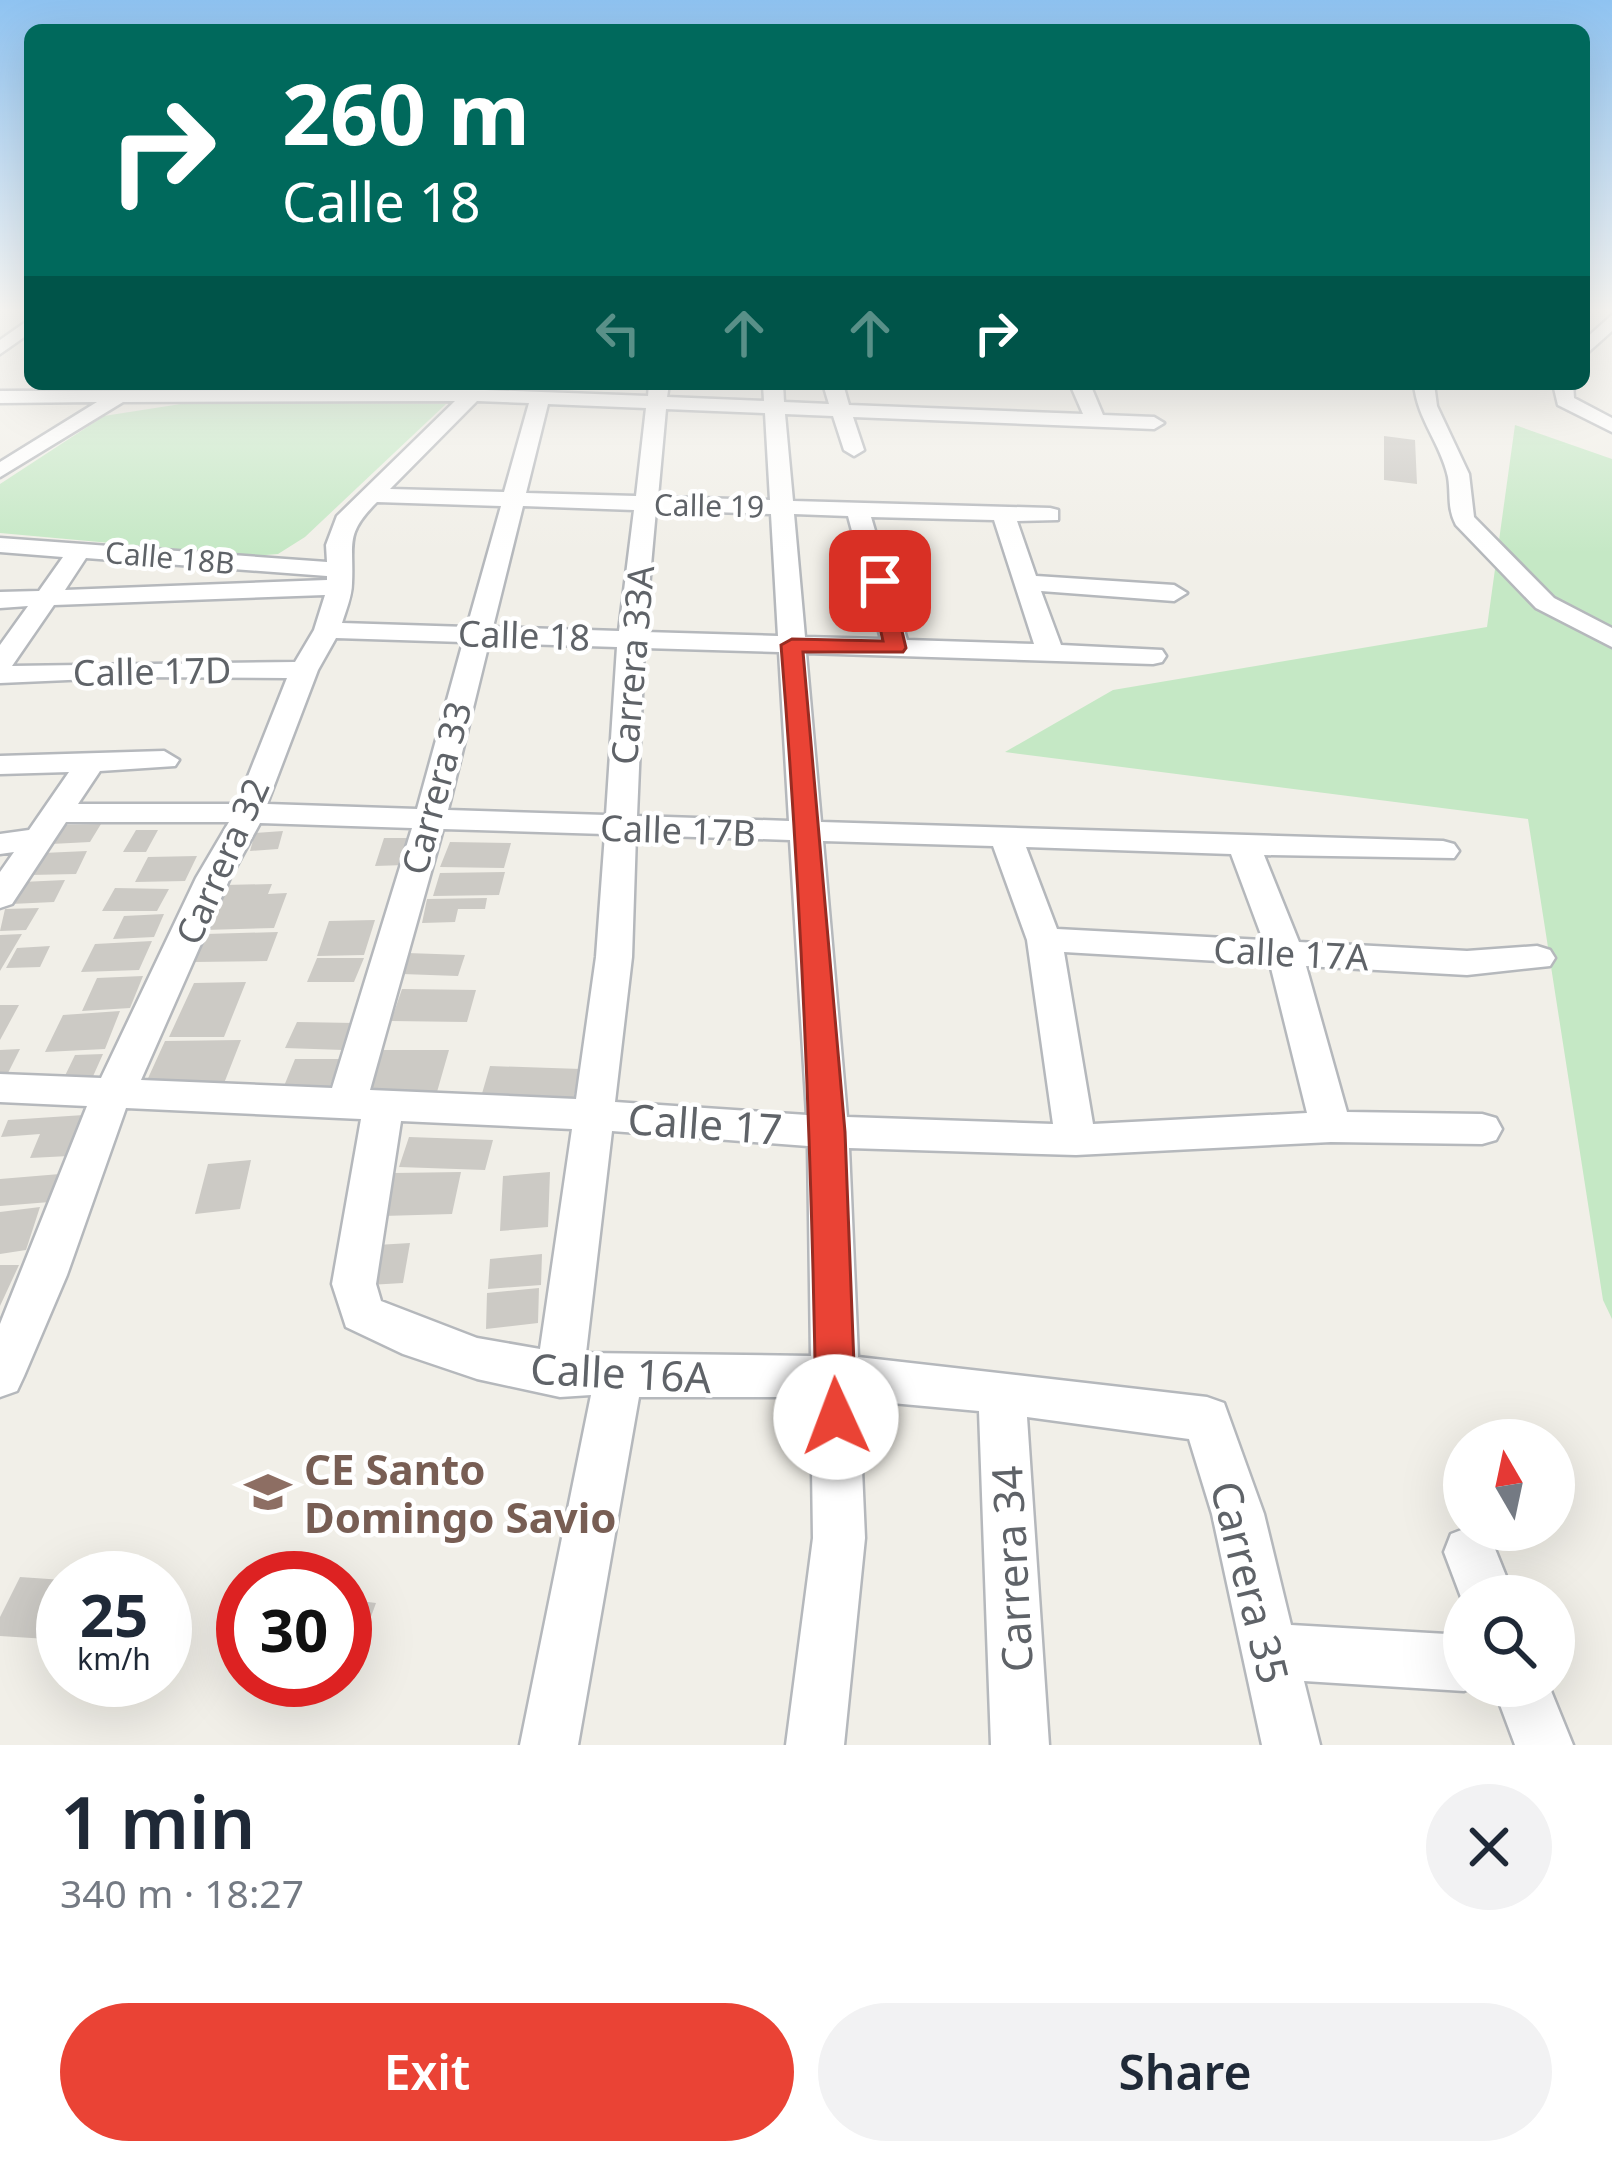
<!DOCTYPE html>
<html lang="en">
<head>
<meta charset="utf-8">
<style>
	body { margin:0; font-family:"Noto Sans",sans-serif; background:#f2f2f3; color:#1f2937; height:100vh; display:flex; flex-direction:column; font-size:45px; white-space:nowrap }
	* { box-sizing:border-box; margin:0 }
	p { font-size:39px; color:#747a83 }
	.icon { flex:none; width:66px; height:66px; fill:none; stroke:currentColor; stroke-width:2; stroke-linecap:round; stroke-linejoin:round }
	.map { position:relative; height:1745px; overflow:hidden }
	.side { display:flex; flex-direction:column; background:#fff; flex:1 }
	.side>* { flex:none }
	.guide { position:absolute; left:24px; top:24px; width:1566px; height:366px; border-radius:18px; box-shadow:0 12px 48px #0002; background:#00695c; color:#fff; overflow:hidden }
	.needle { width:78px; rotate:351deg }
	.fabs { position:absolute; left:1443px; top:1419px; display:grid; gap:24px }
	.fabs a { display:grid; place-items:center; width:132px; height:132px; border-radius:50%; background:#fff; box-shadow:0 12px 48px #0002; font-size:60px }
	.speed { position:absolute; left:36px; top:1551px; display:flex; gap:24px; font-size:60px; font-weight:700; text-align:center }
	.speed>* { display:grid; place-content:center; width:156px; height:156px; border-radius:50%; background:#fff; box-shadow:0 12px 48px #0002; line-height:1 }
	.speed small { font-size:30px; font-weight:400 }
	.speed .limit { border:18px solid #d22; background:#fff; color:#111 }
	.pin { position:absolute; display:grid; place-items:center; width:102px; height:102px; color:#fff; margin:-51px; border-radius:24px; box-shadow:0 6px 18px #0006 }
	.me { position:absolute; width:132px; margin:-66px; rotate:358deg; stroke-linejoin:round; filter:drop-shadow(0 0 9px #0008) }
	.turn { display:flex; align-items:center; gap:42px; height:252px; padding:0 60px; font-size:54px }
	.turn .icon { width:156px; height:156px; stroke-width:2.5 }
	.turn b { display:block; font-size:84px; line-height:102px }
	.lanes { display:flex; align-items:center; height:114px; padding:0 60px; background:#0003; justify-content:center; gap:60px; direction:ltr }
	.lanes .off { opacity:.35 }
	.round { display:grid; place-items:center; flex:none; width:126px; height:126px; border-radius:63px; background:#f2f2f3 }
	.overview { display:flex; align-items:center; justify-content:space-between; height:204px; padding:0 60px }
	h1 { font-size:72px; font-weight:600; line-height:90px }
	.button { display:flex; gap:24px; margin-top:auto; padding:24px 60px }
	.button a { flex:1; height:138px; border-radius:72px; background:#ea4335; color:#fff; font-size:48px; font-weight:600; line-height:138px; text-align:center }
	.button a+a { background:#f2f2f3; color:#1f2937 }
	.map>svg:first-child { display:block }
	.green { fill:#c5e8c5 }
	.building { fill:#cccac5 }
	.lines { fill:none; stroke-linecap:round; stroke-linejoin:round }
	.minor-casing { stroke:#b5b8bc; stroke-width:5 }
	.minor { fill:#fff; fill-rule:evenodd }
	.route { fill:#ea4335; stroke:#982c22; stroke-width:3 }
	.labels { text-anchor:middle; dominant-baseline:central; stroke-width:9; stroke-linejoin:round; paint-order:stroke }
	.far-street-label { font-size:30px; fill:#5f6368; stroke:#fff }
	.street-label { font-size:36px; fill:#5f6368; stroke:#fff }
	.near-street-label { font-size:42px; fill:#5f6368; stroke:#fff }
	.near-education-label { font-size:42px; font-weight:bold; fill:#785e54; stroke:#fff; text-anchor:start }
</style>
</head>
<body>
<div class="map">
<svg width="1612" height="1745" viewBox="0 0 1612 1745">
	<rect width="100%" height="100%" fill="#f1efe8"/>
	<path class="green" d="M187,403l259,1 -141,133 -27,17 -24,2 -254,-23v-49l104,-68z
		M1515,425l97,34v860l-9,-19 -75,-481 -523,-67 108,-62 374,-63z"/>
	<path class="building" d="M1384,436l31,4 2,44 -33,-4z
		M101,824l-11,18 -39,2 11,-19z
		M136,830h22l-12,22h-23z
		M283,831l-5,18 -28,2 5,-18z
		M384,838h31l-10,27 -30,1z
		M450,842l61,1 -7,25 -64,-1z
		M87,851l-11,23 -46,1 13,-22z
		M197,856l-12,25 -50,1 13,-25z
		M505,872l-6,23 -66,1 7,-23z
		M65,880l-11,22 -43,2 11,-22z
		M272,884l-4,10 19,-1 -13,35 -69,2 19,-45z
		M115,888l54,1 -12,22h-55z
		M487,898l-2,11h-27l-3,13 -33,1 5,-24z
		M39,908l-13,22 -26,1 5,-22z
		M164,914l-10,23 -41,2 11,-23z
		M375,920l-11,35 -47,1 12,-35z
		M278,932l-11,29 -74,1 13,-28z
		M22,934l-22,37v-36z
		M152,941l-13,29 -58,2 14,-28z
		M50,946l-10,21 -34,1 11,-20z
		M407,953l58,2 -7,21 -56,-2z
		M317,958h47l-10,24h-47z
		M143,976l-13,32 -48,3 15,-33z
		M246,982l-22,55h-55l25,-54z
		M402,989l74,1 -9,32 -76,-1z
		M0,1005h19l-19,35z
		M120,1011l-15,38 -60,3 18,-37z
		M297,1022l57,1 -11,27 -58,-2z
		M241,1040l-18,46 -79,1 21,-46z
		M20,1049l-16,32h-4v-31z
		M383,1050h66l-14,49h-69z
		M103,1054l-13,29 -29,1 14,-29z
		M295,1059h45l-14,38 -46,-1z
		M490,1066l91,3 -8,31 -92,-3z
		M84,1115l-15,41 -39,2 10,-24 -39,3 7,-17z
		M409,1137l84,3 -8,30 -86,-3z
		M251,1160l-11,49 -45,5 13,-50z
		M461,1172l-9,42 -69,2 11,-43z
		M550,1172l-2,55 -48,4 3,-55z
		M60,1174l-10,28 -50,4v-27z
		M40,1207l-14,43 -26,4v-42z
		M410,1243l-7,40 -34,2 8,-40z
		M542,1254l-1,31 -53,4 2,-30z
		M0,1265h19l-19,41z
		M539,1288l-1,35 -52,6 1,-36z
		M20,1577l43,3v60l-63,-4v-19z
		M345,1599l31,4 -23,63 -8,-1z"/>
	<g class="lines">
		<g class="minor-casing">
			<path id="minor" d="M1612,315v16l-28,25v-16z
				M30,319v14l-30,21v-14z
				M649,384h20l-2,13 97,4 -1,-17h20l1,18 45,2 -6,-20h20l6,21 234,9 -13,-30h20l13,31 51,2 10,6 -10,6 -301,-12 11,33 -10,6 -10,-6 -11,-34 -48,-2 8,87 257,7 8,2v10l-41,1 19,55 138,9 13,8 -13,8 -133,-10 20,54 101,5 4,6 -4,6 -9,2 -347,-11 15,169 622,19 11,3 5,7 -5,7 -190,-3 35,87 168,9 70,-5 13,4 5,8 -5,8 -83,9 -161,-9 41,146 135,2 14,4 6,11 -6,11 -14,4 -151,-2 -255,13 -227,-7 9,209 349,40 17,6 40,111 27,111 173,10v51h12l-12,5 -160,-10 16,64h-58l-50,-231 -23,-75 -162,-22 22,328h-58l-12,-334 -120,-11 6,138 -21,207h-58l27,-207 -2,-141h-172l-61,348h-58l71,-350 -31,2 -83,-18 -74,-25 -57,-27 -14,-43 29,-165 -235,-11 -59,167 -43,101 -7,15 -17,6v-73l87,-218 -87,-4v-28l101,4 95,-200 33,-56h-163l-54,82 -12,4v-36l14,-20 -14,2v-20l29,-4 40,-58 -69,2v-18l164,-5 15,9 -4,6 -75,5 -22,33h159l50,-126 -151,-1 -136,6v-38l28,-39 -28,2v-16l39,-1 24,-34 -63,-5v-14l327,24 -1,-17 11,-29 118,-115 -332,1 -123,75v-15l97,-60 -97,1v-12l467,-2 9,-4 9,5 163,6zM477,401l52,2 -25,89 -114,-3zM548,404l98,4 -10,88 -110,-3zM666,409l99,4 5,87 -112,-3zM377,502l124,4 -34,121 -125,-4c4,-13 10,-27 10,-40 2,-40 -8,-48 25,-81zM523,506l111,4 -15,121 -126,-4zM656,510l115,4 7,122 -133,-4zM794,514l54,2 33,123 -76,-2zM871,517l123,3 40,124 -127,-4zM86,558l241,18v4l-262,10zM325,595l-11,35 -19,32 -283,4 42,-61zM336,638l127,4 -46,167 -150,-5 51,-134zM489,643l128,4 -11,168 -158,-5zM644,648l135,4 10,169 -152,-5zM260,823l152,5 -80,260 -191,-8 89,-202zM443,829l162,5 -9,123 -20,142 -206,-9zM636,835l154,5 17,275 -192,-13 17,-145zM823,841l170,5 34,94 26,184 -206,-7zM1026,847l205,7 32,86 -206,-11zM1064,952l206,12 37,149 -214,11zM401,1121l171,8 -32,220 -63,-11 -96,-37 -5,-17zM612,1131l196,15 3,210 -225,-3z
				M1414,384h20l3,22 32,68 5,43 80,81 58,30v19l-76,-39 -80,-83c-9,-17 -5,-30 -8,-48 -7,-33 -31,-58 -34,-93z
				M1553,384h20l1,14 38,20v14l-54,-27z
				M1464,1529l25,5 25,62h-50v9l-20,-53 7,-18z
				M1493,1686h56l24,59h-58z"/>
		</g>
		<use href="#minor" class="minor"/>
	</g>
	<linearGradient id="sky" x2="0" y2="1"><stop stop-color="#8fc3f1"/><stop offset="0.56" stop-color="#f9f8f5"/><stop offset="1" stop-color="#f9f8f5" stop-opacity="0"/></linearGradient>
	<rect width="1612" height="553" fill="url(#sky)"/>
	<path class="route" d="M880,575l10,6 16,67 -3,4h-100l42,480 11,285 -6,13 -14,5 -14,-5 -6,-13c-4,-258 -14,-514 -35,-772l11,-6 91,2 -14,-60z"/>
	<defs>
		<g id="school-bare" transform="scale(3.6)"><path d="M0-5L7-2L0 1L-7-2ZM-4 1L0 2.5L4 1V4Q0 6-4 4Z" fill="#8d6e63" stroke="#fff" stroke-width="2.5" paint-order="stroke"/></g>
	</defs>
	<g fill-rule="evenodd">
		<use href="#school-bare" x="268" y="1492"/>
	</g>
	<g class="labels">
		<g class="far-street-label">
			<text transform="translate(709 505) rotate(1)">Calle 19</text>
			<text transform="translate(170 557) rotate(5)">Calle 18B</text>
		</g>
		<g class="street-label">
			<text transform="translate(524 635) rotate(2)">Calle 18</text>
			<text transform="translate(632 665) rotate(-85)">Carrera 33A</text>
			<text transform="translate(152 671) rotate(-1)">Calle 17D</text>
			<text transform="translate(436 788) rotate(-75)">Carrera 33</text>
			<text transform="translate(678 830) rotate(2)">Calle 17B</text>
			<text transform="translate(222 861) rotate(-66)">Carrera 32</text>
			<text transform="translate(1291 953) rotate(3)">Calle 17A</text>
		</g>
		<g class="near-street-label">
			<text transform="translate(705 1123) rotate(4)">Calle 17</text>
			<text transform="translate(621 1372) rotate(3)">Calle 16A</text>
			<text transform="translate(1011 1569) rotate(-93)">Carrera 34</text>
			<text transform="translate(1251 1582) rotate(76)">Carrera 35</text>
		</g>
		<g class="near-education-label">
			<text x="304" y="1468">CE Santo<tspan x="304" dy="48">Domingo Savio</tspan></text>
		</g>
	</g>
</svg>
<div class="fabs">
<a><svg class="needle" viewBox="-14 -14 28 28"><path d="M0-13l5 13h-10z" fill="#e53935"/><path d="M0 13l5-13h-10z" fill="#747a83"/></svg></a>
<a><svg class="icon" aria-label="search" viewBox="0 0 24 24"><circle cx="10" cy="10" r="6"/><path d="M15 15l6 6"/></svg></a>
</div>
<div class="speed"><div>25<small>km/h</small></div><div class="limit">30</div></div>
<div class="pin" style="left:880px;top:581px;background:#d93025"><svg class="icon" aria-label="arrive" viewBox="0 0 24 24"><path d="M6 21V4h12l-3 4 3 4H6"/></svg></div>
<svg class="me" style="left:836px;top:1417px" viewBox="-20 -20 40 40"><circle r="19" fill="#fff"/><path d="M0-13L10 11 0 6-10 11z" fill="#ea4335"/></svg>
<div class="guide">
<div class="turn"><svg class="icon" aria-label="right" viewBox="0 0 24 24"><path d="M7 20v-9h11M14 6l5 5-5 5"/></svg><div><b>260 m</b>Calle 18</div></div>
<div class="lanes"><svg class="icon off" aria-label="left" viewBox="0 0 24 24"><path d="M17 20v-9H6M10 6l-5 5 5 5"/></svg><svg class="icon off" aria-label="ahead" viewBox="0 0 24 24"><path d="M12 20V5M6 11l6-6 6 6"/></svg><svg class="icon off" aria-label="ahead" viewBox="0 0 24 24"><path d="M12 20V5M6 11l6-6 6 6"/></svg><svg class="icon" aria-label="right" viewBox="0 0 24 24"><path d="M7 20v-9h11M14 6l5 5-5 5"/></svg></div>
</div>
</div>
<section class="side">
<div class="overview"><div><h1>1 min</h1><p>340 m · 18:27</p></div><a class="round"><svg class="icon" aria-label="close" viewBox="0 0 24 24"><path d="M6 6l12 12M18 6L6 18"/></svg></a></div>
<div class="button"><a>Exit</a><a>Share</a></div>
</section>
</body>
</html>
